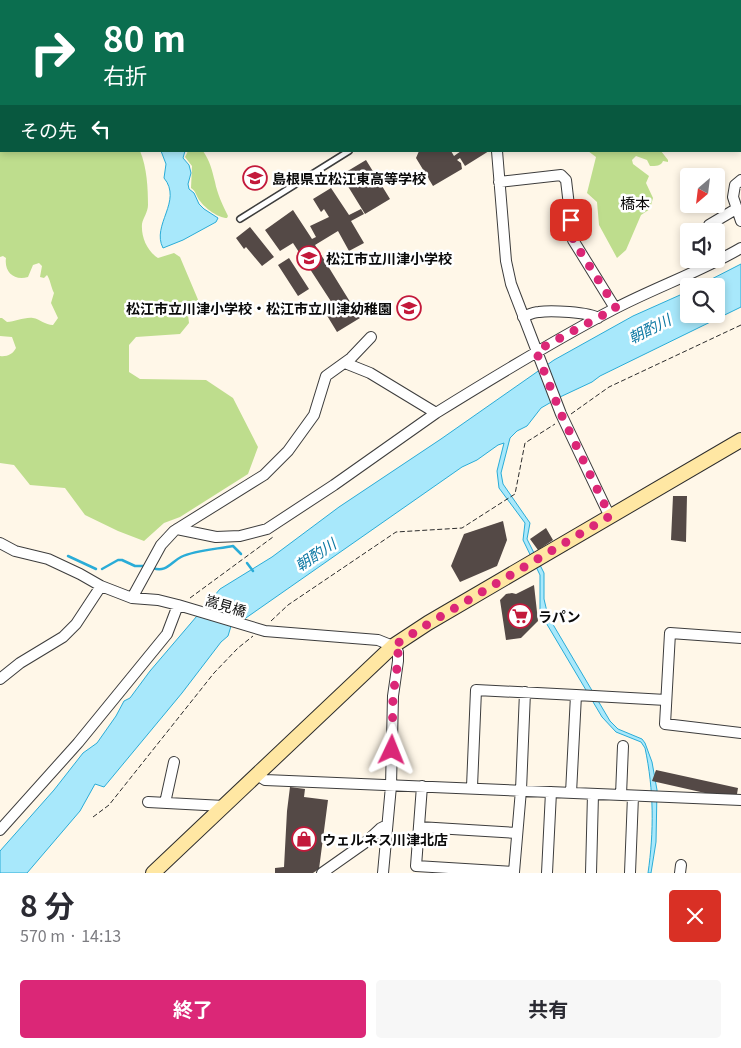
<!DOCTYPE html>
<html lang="ja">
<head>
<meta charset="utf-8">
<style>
	body { margin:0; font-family:Georgia,"Noto Sans JP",serif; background:#f7f7f7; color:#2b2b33; height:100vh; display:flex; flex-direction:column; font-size:19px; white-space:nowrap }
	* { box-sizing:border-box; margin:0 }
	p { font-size:16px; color:#7c7c81 }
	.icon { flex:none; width:28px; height:28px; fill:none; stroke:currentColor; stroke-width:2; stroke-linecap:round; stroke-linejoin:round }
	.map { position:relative; height:873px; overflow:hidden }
	.side { display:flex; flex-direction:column; background:#fff; flex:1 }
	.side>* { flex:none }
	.top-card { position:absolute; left:0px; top:0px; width:741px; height:152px; box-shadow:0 2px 8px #0003; background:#0b6e4f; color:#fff; overflow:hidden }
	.needle { width:32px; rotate:208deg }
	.tools { position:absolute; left:680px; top:168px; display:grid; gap:10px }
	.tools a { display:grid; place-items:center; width:45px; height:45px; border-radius:5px; background:#fff; box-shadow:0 2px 8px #0003; font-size:25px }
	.pin { position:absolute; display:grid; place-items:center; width:42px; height:42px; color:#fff; margin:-21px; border-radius:10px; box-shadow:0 2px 8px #0006 }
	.me { position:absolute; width:55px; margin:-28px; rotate:2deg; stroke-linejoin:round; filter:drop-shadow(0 0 4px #0008) }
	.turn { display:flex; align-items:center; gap:18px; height:105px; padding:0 20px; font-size:22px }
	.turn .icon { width:65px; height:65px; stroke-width:2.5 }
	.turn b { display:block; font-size:35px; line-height:42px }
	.then { display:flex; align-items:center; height:48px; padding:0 20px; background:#0003; gap:10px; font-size:19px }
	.round { display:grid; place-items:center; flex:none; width:52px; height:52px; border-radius:5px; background:#f7f7f7 }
	.head { display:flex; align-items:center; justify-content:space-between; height:85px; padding:0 20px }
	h1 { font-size:30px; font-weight:700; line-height:38px }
	.primary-button { display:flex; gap:10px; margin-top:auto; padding:10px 20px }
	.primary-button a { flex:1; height:58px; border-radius:5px; background:#db2777; color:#fff; font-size:20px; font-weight:700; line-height:58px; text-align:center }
	.primary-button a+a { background:#f7f7f7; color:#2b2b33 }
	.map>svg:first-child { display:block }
	.forest { fill:#bedd8d }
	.water { fill:#a8e8fb; stroke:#2aacd7 }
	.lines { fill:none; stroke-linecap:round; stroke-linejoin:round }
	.stream { stroke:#2aacd7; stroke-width:2.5 }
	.building { fill:#544946 }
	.lane-casing { stroke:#3d3d3d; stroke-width:8 }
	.street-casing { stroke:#3d3d3d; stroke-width:12 }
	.secondary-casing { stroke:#2c2c2c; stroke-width:16 }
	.path { stroke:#2c2c2c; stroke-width:1; stroke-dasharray:5 2.5; stroke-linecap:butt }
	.lane { stroke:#fff; stroke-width:5 }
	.street { stroke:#fff; stroke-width:10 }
	.secondary { stroke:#ffe7a3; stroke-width:14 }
	.route { stroke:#db2777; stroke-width:9; stroke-dasharray:0 16.2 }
	.labels { text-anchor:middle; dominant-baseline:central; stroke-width:5; stroke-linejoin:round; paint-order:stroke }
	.poi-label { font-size:14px; font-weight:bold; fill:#0a0a0a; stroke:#fff; text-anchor:start }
	.street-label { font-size:14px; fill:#0a0a0a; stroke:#fff }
	.neighbourhood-label { font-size:15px; fill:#0a0a0a; stroke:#fff }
	.water-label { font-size:15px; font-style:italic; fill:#0c78a3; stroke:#fff }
</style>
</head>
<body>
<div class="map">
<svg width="741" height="873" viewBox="0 0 741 873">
	<rect width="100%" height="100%" fill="#fff7e8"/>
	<path class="forest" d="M0,0h68l-67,1v150h139c7,16 8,38 8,54 0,7 -5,13 -6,19 -1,13 5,27 16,34l16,-5 6,4 19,45 1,8 -12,5 1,8 -9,11 -44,3 -7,8v27l11,7 66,1 27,18 25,49 -10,27 -68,43 -16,6 -20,18 -26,-10 -33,-16 -20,-27 -35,-3 -16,-20 -14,-2v-107c7,1 13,-2 16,-8l-4,-11 -12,-1v-18h2l5,4c8,0 17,-5 26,-4 7,1 12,7 20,7l5,-7 -7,-15 3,-10c-3,-6 -4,-14 -7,-18l-3,3 -4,-1 2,-11 -3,-3 -6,2 -5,12c-14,4 -24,-5 -22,-19l-3,-2 -3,1z
		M188,151h15c7,10 9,19 12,31 2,11 8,24 13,34l-1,2c-9,0 -22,-10 -27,-17 -4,-5 -4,-10 -9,-13l1,-22 -7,-9z
		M588,151h73l7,9v2l-5,-1c-2,5 -7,5 -13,5l-3,-6 -11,-4 -4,4 1,4 16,12 -3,7 7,15 -3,11 -9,6 -15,35 -9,8 -18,-33 -2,-23 -10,-9 9,-36z"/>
	<path class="water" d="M161,151h24l-2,7 6,7 2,8 -3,11 1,5 5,4 5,11 5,5 14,9 -2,4 -33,18 -20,8c-12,-23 20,-47 1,-70l2,-14z
		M741,264v43l-141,69 -8,6 -32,15 -19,11 -14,18 -10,5 -7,7 -9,35 2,11 27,39 -3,16 17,34v26l4,17 62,105 8,8 24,10 3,4 7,19 5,28 -1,52 -5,31h-3c6,-41 6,-83 -3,-125l-4,-6 -25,-10 -14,-15 -57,-96 -5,-11v-35l-17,-35 2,-17 -26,-35 -2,-17 7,-28 -6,2 -21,15 -15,7 -219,153 -9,-4 -6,20 -7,6 -39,51 -78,94 -9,-3 -15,27 -53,62h-27v-22l54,-61 29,-37 14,-10 19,-27 8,-15 6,-3 20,-27 70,-82 52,-32 67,-50 102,-68 113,-79 79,-44 56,-25v23h27v-28h-18z"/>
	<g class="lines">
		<path class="stream" d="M68,556l28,13
			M247,563l6,8
			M153,568c13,5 18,-6 28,-11 14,-7 37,-8 52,-11l8,8
			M102,569l16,-9h4l13,6h11"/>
	</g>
	<path class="building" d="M419,151h32l3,5 7,-5h28l-24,15 -5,-8 -3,2 4,3 1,6 -29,17 -17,-28z
		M366,160l24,39 -25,15 -24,-39z
		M331,188l18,27 12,-6 3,5 -13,7 13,22 -15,8 -11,-20 -23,14 45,73 -23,14 -14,-23 9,-6 -39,-60 -13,8 -15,-21 28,-20 19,29 4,-2 -6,-11 19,-9 -5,-8 -3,3 -8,-13z
		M250,227l24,30 -12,9 -16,-19 -2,2 -8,-11z
		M289,258l20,31 -11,7 -20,-31z
		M673,496h14l-1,46 -15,-2z
		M503,521l4,19 -10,26 -37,16 -9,-16 13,-32z
		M546,528l7,12 -15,10 -8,-11z
		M534,585l4,36 -17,17 -15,2 -6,-40 6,-6 6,-1 4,1z
		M656,770l82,18 -2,12 -84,-19z
		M290,787l15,2 -1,8 24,3 -9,69 -6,4h-38v-5l9,-1 3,-56z"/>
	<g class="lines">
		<g class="lane-casing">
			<path id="lane" d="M240,219l109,-68"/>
		</g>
		<g class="street-casing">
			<path id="street" d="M466,0l1,1
				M518,0l1,1
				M569,0l1,1
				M619,0l1,1
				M740,66l1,-5
				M497,151l9,110 5,23 50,130 49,103
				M741,180l-6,5 -2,12 8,24
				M499,182l62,-7 5,5 7,60 42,68
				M709,225l27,-16
				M523,317c5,-2 10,-5 16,-5 11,-2 50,0 59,6
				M436,413c58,-36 117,-72 178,-104 42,-22 86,-37 127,-61
				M177,529l39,8 24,-1 27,-7 67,-44 102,-72 -66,-40 -25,-10
				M0,543l15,8 33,8 32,15 21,12 31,12 26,2 20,5 87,26 113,9 15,6 5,6v9l-5,35 -2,90 -8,87
				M132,598l29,-53 13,-14 90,-56 24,-24 26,-36 12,-39 25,-18 20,-21
				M741,638l-71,-5 -5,91 76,9
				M0,679l20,-16 43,-26 13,-13 25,-38
				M576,695l90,5
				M257,775l8,5 476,20
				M422,786l-6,80 98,6 7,-82 4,-98
				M472,787l4,-97 100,5 -5,98
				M621,795l2,-49
				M148,802l76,4
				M165,803l9,-41
				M419,827l98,6
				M0,830l78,-87 89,-109 11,-29
				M322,873l44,-31 15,-14 6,-3
				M547,873l4,-81
				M591,873l2,-79
				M630,873l3,-77
				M680,873l1,-8"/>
		</g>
		<g class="secondary-casing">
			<path id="secondary" d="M153,873l240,-227 35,-23 313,-183"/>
		</g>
		<path class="path" d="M571,414l38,-27 132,-62
			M190,598l83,-61
			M271,621l17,-16 108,-73 66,-4 53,-34 10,-51 30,-19
			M93,817l16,-12 105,-132 24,-25 15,-12"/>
		<use href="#lane" class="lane"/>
		<use href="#street" class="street"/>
		<use href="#secondary" class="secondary"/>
	</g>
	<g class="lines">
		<path class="route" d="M392,750l1,-54 5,-35v-9l-5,-6 35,-22 182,-108 -49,-102 -25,-63 80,-43 -43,-68 -2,-20"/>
	</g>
	<defs>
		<g id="school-ring" transform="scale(1.25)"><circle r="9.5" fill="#fff" stroke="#c3193b" stroke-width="1.5"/><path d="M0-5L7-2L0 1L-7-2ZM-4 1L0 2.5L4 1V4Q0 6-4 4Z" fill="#c3193b"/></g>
		<g id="supermarket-ring" transform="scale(1.25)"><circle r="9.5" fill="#fff" stroke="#c3193b" stroke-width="1.5"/><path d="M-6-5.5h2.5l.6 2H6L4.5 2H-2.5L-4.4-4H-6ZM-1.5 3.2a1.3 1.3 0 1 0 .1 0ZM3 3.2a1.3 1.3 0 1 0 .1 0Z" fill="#c3193b"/></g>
		<g id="shop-ring" transform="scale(1.25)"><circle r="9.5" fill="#fff" stroke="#c3193b" stroke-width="1.5"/><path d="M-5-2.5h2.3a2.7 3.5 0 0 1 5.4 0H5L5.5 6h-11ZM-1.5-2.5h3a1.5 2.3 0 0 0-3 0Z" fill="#c3193b"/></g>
	</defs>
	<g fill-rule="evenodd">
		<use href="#school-ring" x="255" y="178"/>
		<use href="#school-ring" x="309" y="258"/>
		<use href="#school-ring" x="409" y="308"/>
		<use href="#supermarket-ring" x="520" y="616"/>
		<use href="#shop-ring" x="304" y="839"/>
	</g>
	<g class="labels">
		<g class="poi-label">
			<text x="272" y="178">島根県立松江東高等学校</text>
			<text x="326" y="258">松江市立川津小学校</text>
			<text x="392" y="308" text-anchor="end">松江市立川津小学校・松江市立川津幼稚園</text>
			<text x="538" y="616">ラパン</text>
			<text x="322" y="839">ウェルネス川津北店</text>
		</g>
		<g class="street-label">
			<text transform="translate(226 605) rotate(17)">嵩見橋</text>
		</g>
		<g class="neighbourhood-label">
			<text x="635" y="202">橋本</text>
		</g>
		<g class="water-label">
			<text transform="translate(649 328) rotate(-27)">朝酌川</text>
			<text transform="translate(315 554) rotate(-33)">朝酌川</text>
		</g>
	</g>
</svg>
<div class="tools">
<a><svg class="needle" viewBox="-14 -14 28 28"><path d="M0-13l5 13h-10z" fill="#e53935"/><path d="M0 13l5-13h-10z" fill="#7c7c81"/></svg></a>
<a><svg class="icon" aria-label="sound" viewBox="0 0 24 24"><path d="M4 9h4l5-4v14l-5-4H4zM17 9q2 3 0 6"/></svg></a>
<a><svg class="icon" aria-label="search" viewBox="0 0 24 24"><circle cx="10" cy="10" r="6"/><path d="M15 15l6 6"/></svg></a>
</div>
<div class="pin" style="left:571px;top:220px;background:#d93025"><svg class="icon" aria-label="arrive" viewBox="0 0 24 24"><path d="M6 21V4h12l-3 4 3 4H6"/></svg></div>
<svg class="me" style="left:392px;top:750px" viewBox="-20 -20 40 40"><path d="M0-17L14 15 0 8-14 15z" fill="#db2777" stroke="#fff" stroke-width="4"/></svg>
<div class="top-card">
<div class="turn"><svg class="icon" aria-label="right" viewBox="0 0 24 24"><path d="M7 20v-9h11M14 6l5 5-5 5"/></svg><div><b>80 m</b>右折</div></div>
<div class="then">その先<svg class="icon" aria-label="left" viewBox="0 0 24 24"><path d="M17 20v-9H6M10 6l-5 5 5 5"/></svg></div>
</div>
</div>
<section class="side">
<div class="head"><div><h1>8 分</h1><p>570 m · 14:13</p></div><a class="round" style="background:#d93025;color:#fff"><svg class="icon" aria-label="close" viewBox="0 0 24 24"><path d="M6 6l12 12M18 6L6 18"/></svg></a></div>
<div class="primary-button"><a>終了</a><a>共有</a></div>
</section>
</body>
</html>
